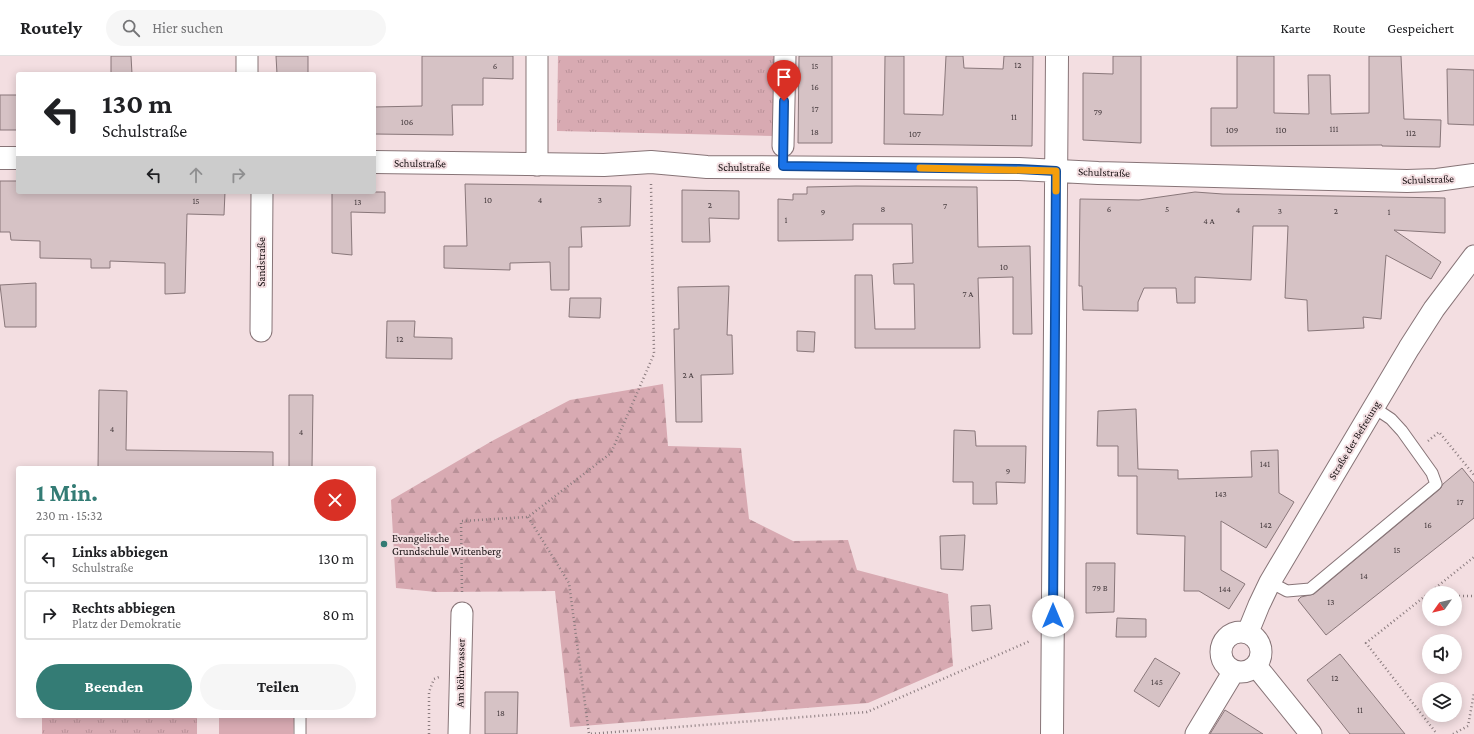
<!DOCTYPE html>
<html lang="de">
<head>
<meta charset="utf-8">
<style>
	body { margin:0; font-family:"Crimson Pro",serif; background:#f6f6f6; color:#202124; height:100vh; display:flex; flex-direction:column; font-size:15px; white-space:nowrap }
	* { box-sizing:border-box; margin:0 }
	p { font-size:13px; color:#757577 }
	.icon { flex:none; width:22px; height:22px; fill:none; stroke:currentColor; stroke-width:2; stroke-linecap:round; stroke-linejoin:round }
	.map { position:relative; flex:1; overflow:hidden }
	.side { position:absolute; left:16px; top:410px; width:360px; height:252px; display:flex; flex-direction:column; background:#fff; border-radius:4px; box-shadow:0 2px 10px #0003 }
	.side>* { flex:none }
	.guide { position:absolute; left:16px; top:16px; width:360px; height:122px; border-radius:4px; box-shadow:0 2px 10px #0003; background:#fff; color:#202124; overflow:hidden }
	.needle { width:26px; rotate:236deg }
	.controls { position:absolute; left:1422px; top:530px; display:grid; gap:8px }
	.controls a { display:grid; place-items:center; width:40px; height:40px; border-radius:50%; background:#fff; box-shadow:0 2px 10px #0003; font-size:20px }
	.pin { position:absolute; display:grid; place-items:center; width:34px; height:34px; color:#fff; margin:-41px -17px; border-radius:50% 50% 50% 0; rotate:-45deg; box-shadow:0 0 4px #0007 }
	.pin .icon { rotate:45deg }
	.me { position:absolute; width:44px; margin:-22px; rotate:0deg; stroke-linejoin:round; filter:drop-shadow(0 0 3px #0008) }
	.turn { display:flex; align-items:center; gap:14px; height:84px; padding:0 20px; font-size:18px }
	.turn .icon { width:52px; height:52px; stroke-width:2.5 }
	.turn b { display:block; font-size:28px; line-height:34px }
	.lanes { display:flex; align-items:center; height:38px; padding:0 20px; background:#0003; justify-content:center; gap:20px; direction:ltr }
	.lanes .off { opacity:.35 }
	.round { display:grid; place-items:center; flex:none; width:42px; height:42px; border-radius:21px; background:#f6f6f6 }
	.headline { display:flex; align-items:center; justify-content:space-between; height:68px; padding:0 20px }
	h1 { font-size:24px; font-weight:700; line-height:30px; color:#347c75 }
	.primary-button { display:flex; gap:8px; margin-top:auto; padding:8px 20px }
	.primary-button a { flex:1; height:46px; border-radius:24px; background:#347c75; color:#fff; font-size:16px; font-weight:700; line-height:46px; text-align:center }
	.primary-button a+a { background:#f6f6f6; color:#202124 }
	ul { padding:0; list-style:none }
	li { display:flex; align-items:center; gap:12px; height:50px; margin:0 8px 6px; padding:0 12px; border:2px solid #e0e0e0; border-radius:4px }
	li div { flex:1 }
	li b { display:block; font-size:15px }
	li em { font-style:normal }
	header { display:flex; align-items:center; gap:24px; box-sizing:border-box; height:56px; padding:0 20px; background:#fff; border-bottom:1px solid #e0e0e0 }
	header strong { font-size:19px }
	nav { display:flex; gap:22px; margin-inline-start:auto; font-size:14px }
	.search { width:280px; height:36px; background:#f6f6f6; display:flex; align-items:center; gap:10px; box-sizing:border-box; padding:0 14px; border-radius:22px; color:#757577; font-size:15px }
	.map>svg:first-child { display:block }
	.grass { fill:url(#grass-tufts) }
	.forest { fill:url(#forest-firs) }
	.garden { fill:#d8aab2 }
	.building { fill:#d6c2c5; stroke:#89777a }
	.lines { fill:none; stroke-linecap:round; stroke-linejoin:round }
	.lane-casing { stroke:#877477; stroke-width:13 }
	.street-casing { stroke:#877477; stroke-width:23 }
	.secondary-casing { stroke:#877477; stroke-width:24 }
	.path { stroke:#8a7b7e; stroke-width:2.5; stroke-dasharray:1 3; stroke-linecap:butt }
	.lane { stroke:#fff; stroke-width:11 }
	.street { stroke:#fff; stroke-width:21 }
	.secondary { stroke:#fff; stroke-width:22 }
	.route-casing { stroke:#114b97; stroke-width:10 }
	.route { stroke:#1a73e8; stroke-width:7 }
	.slow { stroke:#f59e0b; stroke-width:7 }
	.poi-dot { fill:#347c75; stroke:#f3dee1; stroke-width:1.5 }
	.labels { text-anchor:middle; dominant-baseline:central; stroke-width:4; stroke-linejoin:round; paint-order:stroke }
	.number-label { font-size:9px; fill:#473c3f }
	.street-label { font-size:11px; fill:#171012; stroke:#f3dee1 }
	.poi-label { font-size:11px; fill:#171012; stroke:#f3dee1; text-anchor:start }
</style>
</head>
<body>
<header>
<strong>Routely</strong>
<div class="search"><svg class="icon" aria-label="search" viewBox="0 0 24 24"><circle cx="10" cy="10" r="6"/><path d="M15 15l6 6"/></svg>Hier suchen</div>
<nav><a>Karte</a><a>Route</a><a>Gespeichert</a></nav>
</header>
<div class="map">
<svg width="1474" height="678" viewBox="0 0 1474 678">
	<defs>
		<pattern id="grass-tufts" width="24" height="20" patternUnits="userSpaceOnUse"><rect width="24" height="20" fill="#d8aab2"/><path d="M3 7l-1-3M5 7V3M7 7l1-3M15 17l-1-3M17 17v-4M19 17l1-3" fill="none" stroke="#b99198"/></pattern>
		<pattern id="forest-firs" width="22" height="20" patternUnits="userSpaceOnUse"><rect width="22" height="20" fill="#d8aab2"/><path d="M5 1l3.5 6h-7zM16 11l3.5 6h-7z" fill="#b99198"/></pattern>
	</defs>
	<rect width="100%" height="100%" fill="#f3dee1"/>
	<path class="grass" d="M558,0h218l-1,80 -218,-5z
		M42,660h98l57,2v16h-155z"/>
	<path class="forest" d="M663,328l5,62 73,2 8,71 44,22 55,-1 9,30 91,24 5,72 -85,37 -298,24 -15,-136 -119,1 -40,-4 -5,-88 101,-59 78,-41z"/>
	<path class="garden" d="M219,661l75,1 -1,16h-74z"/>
	<path class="building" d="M111,0h20l1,18h-21z
		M276,0h32v18h-31z
		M422,0h91v23l-30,-1v27h-31l1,30 -79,-1v-27l48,-1z
		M799,0h33v87h-34z
		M885,0h19v58l39,1 3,-59h17l1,12 39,1 1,-13h29l-1,90 -148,-2z
		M1113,0h28v87l-58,-3v-67l30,1z
		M1237,0h37v57l35,1 -1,-39h22l1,39 38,-1v-57h32l3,63 37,1 -1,27 -58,-1v-1l-171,1v-38h26z
		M1447,13l27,1v55l-26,-1z
		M0,39h18v35h-18z
		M0,125h18v11h207l-1,23 -37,-1 -2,79 -20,1v-31l-55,-2v7h-19v-9l-51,-1v-17l-29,-1 -1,-8h-10z
		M465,128l166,2 -1,40 -49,1 1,20h-13v43h-18l-1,-28 -40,1v7l-66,-2v-22h23z
		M856,130l121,1 1,60 52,-1 2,88h-19v-57l-35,1 2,70h-125v-73h17l3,54h40l-1,-45h-20l-1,-20 20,-1 -1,-39h-59v16l-75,1v-42l15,1v-6h14v-7z
		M682,134l57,1v28l-30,-1 1,24h-28z
		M332,136h53v21l-34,-1 1,43 -20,-2z
		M1195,136l28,2 222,4v35l-51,-3 47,32 -10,17 -45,-24 -5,64 -18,-2 1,11 -56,3 -1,-31 -22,-2 3,-72h-35l-2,54 -56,-3v26h-18l-1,-15h-32l-6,14v9l-55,-1 -1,-24h-3l1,-87 59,1z
		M36,227v44h-31l-5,-42z
		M729,230l-2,49h5l1,39 -32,1 1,47h-26l-2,-93h5l-1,-42z
		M570,242h31l-1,20 -31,-1z
		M387,265h28l-1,16 38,1v21l-66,-1z
		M797,275l18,1 -1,20 -17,-1z
		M99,334l28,1 -1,59 147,2v16h-175z
		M289,339h24l-1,73h-23z
		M1136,353l2,60 40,1v9l74,-2 -1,-26 27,-1 1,43 15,9 -28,46 -45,-27v49l24,14 -16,25 -30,-18h-15l1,-55 -48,-2v-58h-19v-30h-21l1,-35z
		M954,374l21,1 1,15h50l-1,37 -29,-1 1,22h-24v-22h-20z
		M1462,412l12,15v35l-148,117 -28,-35 3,-3 13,-3 126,-105 3,-5z
		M965,479l-2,35 -22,-1 -1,-33z
		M1086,507h29l-1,49 -28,1z
		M990,549l2,24 -20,2 -1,-25z
		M1117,562l29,1v18h-30z
		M1340,598l65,80h-55l-43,-54z
		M1155,602l25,15 -21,34 -25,-16z
		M485,636h33l-1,42h-32z
		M1225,654l38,24h-53z"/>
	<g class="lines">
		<g class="lane-casing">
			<path id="lane" d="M1270,526l17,9 23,-2 126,-105 -4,-11 -30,-42 -11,-12 -18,-12
				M300,678v-18"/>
		</g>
		<g class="street-casing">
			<path id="street" d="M247,18v-18
				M783,90l2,-90
				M537,109v-109
				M261,275l1,-139
				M1221 596a20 20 0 1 1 40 0a20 20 0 1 1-40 0Z
				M1248,576l11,-27 11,-23 139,-234 25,-39 40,-53
				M1256,610l55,68
				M459,678l3,-121
				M1196,678l38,-63"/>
		</g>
		<g class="secondary-casing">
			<path id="secondary" d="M0,102h18
				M374,106l230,3 47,-3 56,5 312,2 79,4 309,8 30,-1 37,-5
				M1052,678l5,-678"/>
		</g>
		<path class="path" d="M1428,385l11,-9 35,43
			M528,461l41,66 20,151 278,-22 163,-71
			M462,536l-1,-71 67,-4 83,-64 43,-99 -3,-170
			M1429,537l-63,50 71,91
			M1429,537l45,-36
			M1455,540h19
			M429,678v-42l5,-13 5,-2
			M1453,678l15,-8 6,-33"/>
		<use href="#lane" class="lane"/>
		<use href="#street" class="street"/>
		<use href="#secondary" class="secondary"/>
	</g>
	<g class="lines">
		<g class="route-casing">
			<path id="route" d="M784,45l-1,65 236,3 37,2 -3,445"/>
		</g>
		<use href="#route" class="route"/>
		<path class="slow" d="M920,112l136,3v20"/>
	</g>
	<circle class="poi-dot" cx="384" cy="488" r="4"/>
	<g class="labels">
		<g class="number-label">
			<text x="1018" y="9">12</text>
			<text x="495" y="10">6</text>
			<text x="815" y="10">15</text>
			<text x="815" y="31">16</text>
			<text x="815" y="53">17</text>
			<text x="1098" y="56">79</text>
			<text x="1014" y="61">11</text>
			<text x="407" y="66">106</text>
			<text x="1334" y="73">111</text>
			<text x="1232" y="74">109</text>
			<text x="1281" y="74">110</text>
			<text x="815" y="76">18</text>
			<text x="1411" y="77">112</text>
			<text x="915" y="78">107</text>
			<text x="488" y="144">10</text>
			<text x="540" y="144">4</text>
			<text x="600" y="144">3</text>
			<text x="196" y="145">15</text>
			<text x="358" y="146">13</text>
			<text x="710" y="149">2</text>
			<text x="945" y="150">7</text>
			<text x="883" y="153">8</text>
			<text x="1109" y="153">6</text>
			<text x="1167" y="153">5</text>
			<text x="1238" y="154">4</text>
			<text x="1280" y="155">3</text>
			<text x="1336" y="155">2</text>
			<text x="823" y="156">9</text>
			<text x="1389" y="156">1</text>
			<text x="786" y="164">1</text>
			<text x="1209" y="165">4 A</text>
			<text x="1004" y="211">10</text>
			<text x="968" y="238">7 A</text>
			<text x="400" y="283">12</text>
			<text x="688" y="319">2 A</text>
			<text x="112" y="373">4</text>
			<text x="301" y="376">4</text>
			<text x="1265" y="408">141</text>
			<text x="1008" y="415">9</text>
			<text x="1221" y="438">143</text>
			<text x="1460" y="446">17</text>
			<text x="1266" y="469">142</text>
			<text x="1428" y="469">16</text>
			<text x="1397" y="494">15</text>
			<text x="1364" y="520">14</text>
			<text x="1100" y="532">79 B</text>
			<text x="1225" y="533">144</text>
			<text x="1331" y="546">13</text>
			<text x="1335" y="622">12</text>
			<text x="1157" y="626">145</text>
			<text x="1360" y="654">11</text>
			<text x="501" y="657">18</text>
		</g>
		<g class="street-label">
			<text transform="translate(420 107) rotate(1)">Schulstraße</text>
			<text x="744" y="111">Schulstraße</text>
			<text transform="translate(1104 116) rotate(2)">Schulstraße</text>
			<text transform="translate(1428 123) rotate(-2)">Schulstraße</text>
			<text transform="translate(261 206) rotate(-90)">Sandstraße</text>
			<text transform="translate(1354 384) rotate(-59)">Straße der Befreiung</text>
			<text transform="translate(460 617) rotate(-89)">Am Röhrwasser</text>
		</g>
		<g class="poi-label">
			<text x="392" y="482">Evangelische<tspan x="392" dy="13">Grundschule Wittenberg</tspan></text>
		</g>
	</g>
</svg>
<div class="controls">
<a><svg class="needle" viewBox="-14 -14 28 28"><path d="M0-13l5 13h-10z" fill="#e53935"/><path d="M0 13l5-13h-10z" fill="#757577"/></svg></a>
<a><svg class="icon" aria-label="sound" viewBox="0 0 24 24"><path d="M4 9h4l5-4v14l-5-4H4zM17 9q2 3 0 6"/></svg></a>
<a><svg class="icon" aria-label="layers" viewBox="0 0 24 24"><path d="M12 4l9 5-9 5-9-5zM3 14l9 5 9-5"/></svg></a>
</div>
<div class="pin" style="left:784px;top:45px;background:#d93025"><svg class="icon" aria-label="arrive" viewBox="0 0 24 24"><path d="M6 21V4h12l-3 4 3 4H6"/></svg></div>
<svg class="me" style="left:1053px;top:560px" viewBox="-20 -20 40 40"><circle r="19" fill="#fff"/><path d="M0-13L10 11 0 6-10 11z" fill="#1a73e8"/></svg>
<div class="guide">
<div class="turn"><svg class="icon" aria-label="left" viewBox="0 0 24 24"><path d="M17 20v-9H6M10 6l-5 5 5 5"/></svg><div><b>130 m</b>Schulstraße</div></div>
<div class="lanes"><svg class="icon" aria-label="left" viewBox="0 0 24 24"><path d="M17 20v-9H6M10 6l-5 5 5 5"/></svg><svg class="icon off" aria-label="ahead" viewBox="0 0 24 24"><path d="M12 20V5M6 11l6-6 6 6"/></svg><svg class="icon off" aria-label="right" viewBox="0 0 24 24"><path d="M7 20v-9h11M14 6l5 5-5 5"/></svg></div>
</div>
<section class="side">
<div class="headline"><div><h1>1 Min.</h1><p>230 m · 15:32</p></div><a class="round" style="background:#d93025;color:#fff"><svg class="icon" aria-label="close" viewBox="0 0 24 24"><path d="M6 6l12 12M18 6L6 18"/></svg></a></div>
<ul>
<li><svg class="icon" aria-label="left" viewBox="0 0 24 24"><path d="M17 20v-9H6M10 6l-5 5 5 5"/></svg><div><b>Links abbiegen</b><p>Schulstraße</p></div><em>130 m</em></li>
<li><svg class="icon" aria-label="right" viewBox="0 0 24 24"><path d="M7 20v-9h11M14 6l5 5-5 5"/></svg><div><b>Rechts abbiegen</b><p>Platz der Demokratie</p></div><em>80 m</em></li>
</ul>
<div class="primary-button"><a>Beenden</a><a>Teilen</a></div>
</section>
</div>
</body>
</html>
